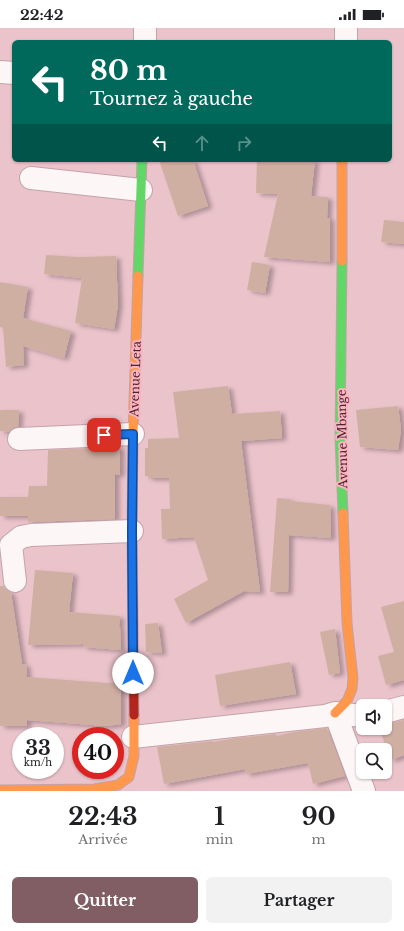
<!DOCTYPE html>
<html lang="fr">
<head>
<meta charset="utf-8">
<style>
	body { margin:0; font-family:"Libre Baskerville",serif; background:#f2f2f2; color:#202124; height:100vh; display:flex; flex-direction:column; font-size:15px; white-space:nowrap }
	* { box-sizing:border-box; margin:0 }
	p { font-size:13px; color:#757577 }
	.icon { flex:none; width:22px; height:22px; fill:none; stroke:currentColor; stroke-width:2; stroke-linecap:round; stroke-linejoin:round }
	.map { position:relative; height:763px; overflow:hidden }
	.sheet { display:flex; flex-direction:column; background:#fff; flex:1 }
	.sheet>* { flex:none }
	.hud { position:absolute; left:12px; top:12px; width:380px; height:122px; border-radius:6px; box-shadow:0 1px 3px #0004; background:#00695c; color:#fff; overflow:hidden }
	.controls { position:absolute; left:356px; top:671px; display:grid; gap:8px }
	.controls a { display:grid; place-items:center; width:36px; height:36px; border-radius:6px; background:#fff; box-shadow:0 1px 3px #0004; font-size:20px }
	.speed { position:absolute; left:12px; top:699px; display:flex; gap:8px; font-size:20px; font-weight:700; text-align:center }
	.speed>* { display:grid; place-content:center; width:52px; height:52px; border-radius:50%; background:#fff; box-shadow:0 1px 3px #0004; line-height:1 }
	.speed small { font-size:10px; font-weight:400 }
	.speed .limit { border:6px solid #d22; background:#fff; color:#111 }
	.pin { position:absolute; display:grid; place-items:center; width:34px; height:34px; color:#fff; margin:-17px; border-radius:8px; box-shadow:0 2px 6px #0006 }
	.me { position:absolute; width:44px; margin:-22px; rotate:0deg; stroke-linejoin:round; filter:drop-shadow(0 0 3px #0008) }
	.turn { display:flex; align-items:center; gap:14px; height:84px; padding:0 12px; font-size:18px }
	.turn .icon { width:52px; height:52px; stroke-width:2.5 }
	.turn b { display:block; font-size:28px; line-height:34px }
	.lanes { display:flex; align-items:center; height:38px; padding:0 12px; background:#0003; justify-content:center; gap:20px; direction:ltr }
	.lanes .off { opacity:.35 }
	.eta { display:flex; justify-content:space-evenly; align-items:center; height:68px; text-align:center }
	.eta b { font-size:24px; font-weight:700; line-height:28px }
	.cta { display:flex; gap:8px; margin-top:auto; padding:8px 12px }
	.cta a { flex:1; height:46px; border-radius:6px; background:#815d64; color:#fff; font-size:16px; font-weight:700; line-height:46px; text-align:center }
	.cta a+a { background:#f2f2f2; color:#202124 }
	.status { display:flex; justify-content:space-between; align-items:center; height:28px; padding:0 20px; background:#fff; direction:ltr }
	.status svg { height:11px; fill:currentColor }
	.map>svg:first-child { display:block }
	.building { fill:#d0afa3; filter:url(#shadow) }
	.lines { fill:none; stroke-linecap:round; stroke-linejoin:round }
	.street-casing { stroke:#c4a2a9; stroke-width:24 }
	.fast-casing { stroke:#c4a2a9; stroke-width:11 }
	.slow-casing { stroke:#c4a2a9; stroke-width:11 }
	.jam-casing { stroke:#c4a2a9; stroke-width:11 }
	.street { stroke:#fcf6f7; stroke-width:22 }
	.fast { stroke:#63d668; stroke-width:9 }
	.slow { stroke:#ff974d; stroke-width:9 }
	.jam { stroke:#b3261e; stroke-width:9 }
	.route-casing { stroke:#114b97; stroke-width:10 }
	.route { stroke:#1a73e8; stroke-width:7 }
	.labels { text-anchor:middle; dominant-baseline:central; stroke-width:4; stroke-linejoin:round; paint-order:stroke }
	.street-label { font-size:12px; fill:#48262d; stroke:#fbb3c1 }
</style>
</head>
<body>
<div class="status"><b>22:42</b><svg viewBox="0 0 49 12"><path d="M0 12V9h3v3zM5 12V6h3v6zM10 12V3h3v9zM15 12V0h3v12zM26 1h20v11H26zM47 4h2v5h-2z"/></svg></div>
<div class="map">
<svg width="404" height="763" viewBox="0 0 404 763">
	<defs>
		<filter id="shadow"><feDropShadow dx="4.5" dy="2.5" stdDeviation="2" flood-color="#0004"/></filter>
	</defs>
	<rect width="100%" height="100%" fill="#ebc3cb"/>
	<path class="building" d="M159,132h34l15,46 -30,10z
		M257,132h58l-4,36 17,1 -1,21h3v44l-66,-5 14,-63 -22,-1z
		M384,192l20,2v22l-23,-2z
		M46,227l32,2 38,-1 2,49 -4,24 -39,-6 7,-45 -38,-4z
		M252,234l18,3 -5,28 -18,-3z
		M0,254l28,5 -5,31 48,13 -7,27 -41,-12 1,19 -18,2 -3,-39 -3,-1z
		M228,358l4,28 48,-3 2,27 -41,3 19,151 -16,-1 -58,32 -12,-24 34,-19 -14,-43 -32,2 -1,-30h9l-1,-31h-20v-2h-4v-28h3v-9l31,-1 -6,-46z
		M398,378l3,24 -3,20 -38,-3 -4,-37z
		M0,382h19l-1,17 -5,1 -4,4 -9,-1z
		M120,419v28l-5,-1v45l-87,3v-6h-28v-19h28l1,-11h18l1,-36z
		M277,470l13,1v2l40,4 1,33 -42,-3 -1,57h-18z
		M35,542l38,3 -4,39 51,4 -1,11h1l1,23 -38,-3v-3l-55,1z
		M0,558h4l1,3 6,4 11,71h4l1,13 94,7v40l-15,2 -79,-6v6h-27z
		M404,573v79l-18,5 -8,-29 16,-4 -13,-45z
		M158,595l4,30 -16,-1 -1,-28z
		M335,601l5,44 -11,2 -9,-43z
		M290,634l6,32 -76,12 -5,-31z
		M404,692v35l-13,5 -12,-32h6v-4z
		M327,700l18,48 -32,8 -5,-21 -62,11 -1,-5 -81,15 -7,-37 56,-6v1l23,-4 40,-4 1,2 16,-4z"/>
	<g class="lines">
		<g class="street-casing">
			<path id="street" d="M145,14v-14
				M346,14v-14
				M1,44l13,1
				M31,150l110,12
				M19,411l114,-5
				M15,553l-4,-36 10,-8 10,-2 101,-4
				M385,684l19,-5
				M335,685l29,78
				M133,709l192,-21 10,-3 28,3"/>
		</g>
		<g class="fast-casing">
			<path id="fast" d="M342,233l-2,178 3,74
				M138,248l4,-116"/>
		</g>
		<g class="slow-casing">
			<path id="slow" d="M342,132v101
				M132,505l1,-99 5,-158
				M335,685l12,-12 5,-12 1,-11 -6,-55 -4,-110
				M0,762l94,-1 24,-4 11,-8 5,-21v-41"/>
		</g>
		<g class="jam-casing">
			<path id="jam" d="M132,505l2,182"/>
		</g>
		<use href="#street" class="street"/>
		<use href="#fast" class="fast"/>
		<use href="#slow" class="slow"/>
		<use href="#jam" class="jam"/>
	</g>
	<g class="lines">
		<g class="route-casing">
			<path id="route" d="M104,407l29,-1 -1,96 1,143"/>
		</g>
		<use href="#route" class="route"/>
	</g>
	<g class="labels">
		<g class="street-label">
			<text transform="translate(135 351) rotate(-88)">Avenue Leta</text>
			<text transform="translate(342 411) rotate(-91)">Avenue Mbange</text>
		</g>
	</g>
</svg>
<div class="controls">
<a><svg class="icon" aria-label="sound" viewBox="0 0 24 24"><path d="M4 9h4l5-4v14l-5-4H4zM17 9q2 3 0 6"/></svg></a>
<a><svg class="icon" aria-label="search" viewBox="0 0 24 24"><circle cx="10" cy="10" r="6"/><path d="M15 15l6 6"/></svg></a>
</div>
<div class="speed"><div>33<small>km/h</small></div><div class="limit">40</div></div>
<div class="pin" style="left:104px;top:407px;background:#d93025"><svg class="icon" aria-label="arrive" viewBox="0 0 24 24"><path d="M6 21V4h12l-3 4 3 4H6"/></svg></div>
<svg class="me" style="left:133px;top:645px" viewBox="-20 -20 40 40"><circle r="19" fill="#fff"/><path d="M0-13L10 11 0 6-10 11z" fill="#1a73e8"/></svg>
<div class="hud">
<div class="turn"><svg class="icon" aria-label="left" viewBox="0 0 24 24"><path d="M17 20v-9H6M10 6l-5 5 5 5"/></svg><div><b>80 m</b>Tournez à gauche</div></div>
<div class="lanes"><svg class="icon" aria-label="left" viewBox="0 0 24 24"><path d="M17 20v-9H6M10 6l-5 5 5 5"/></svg><svg class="icon off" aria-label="ahead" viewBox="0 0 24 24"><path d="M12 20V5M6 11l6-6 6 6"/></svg><svg class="icon off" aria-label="right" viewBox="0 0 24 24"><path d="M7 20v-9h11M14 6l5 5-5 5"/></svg></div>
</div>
</div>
<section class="sheet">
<div class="eta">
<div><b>22:43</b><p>Arrivée</p></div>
<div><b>1</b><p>min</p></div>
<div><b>90</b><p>m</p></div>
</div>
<div class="cta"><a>Quitter</a><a>Partager</a></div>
</section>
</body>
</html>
